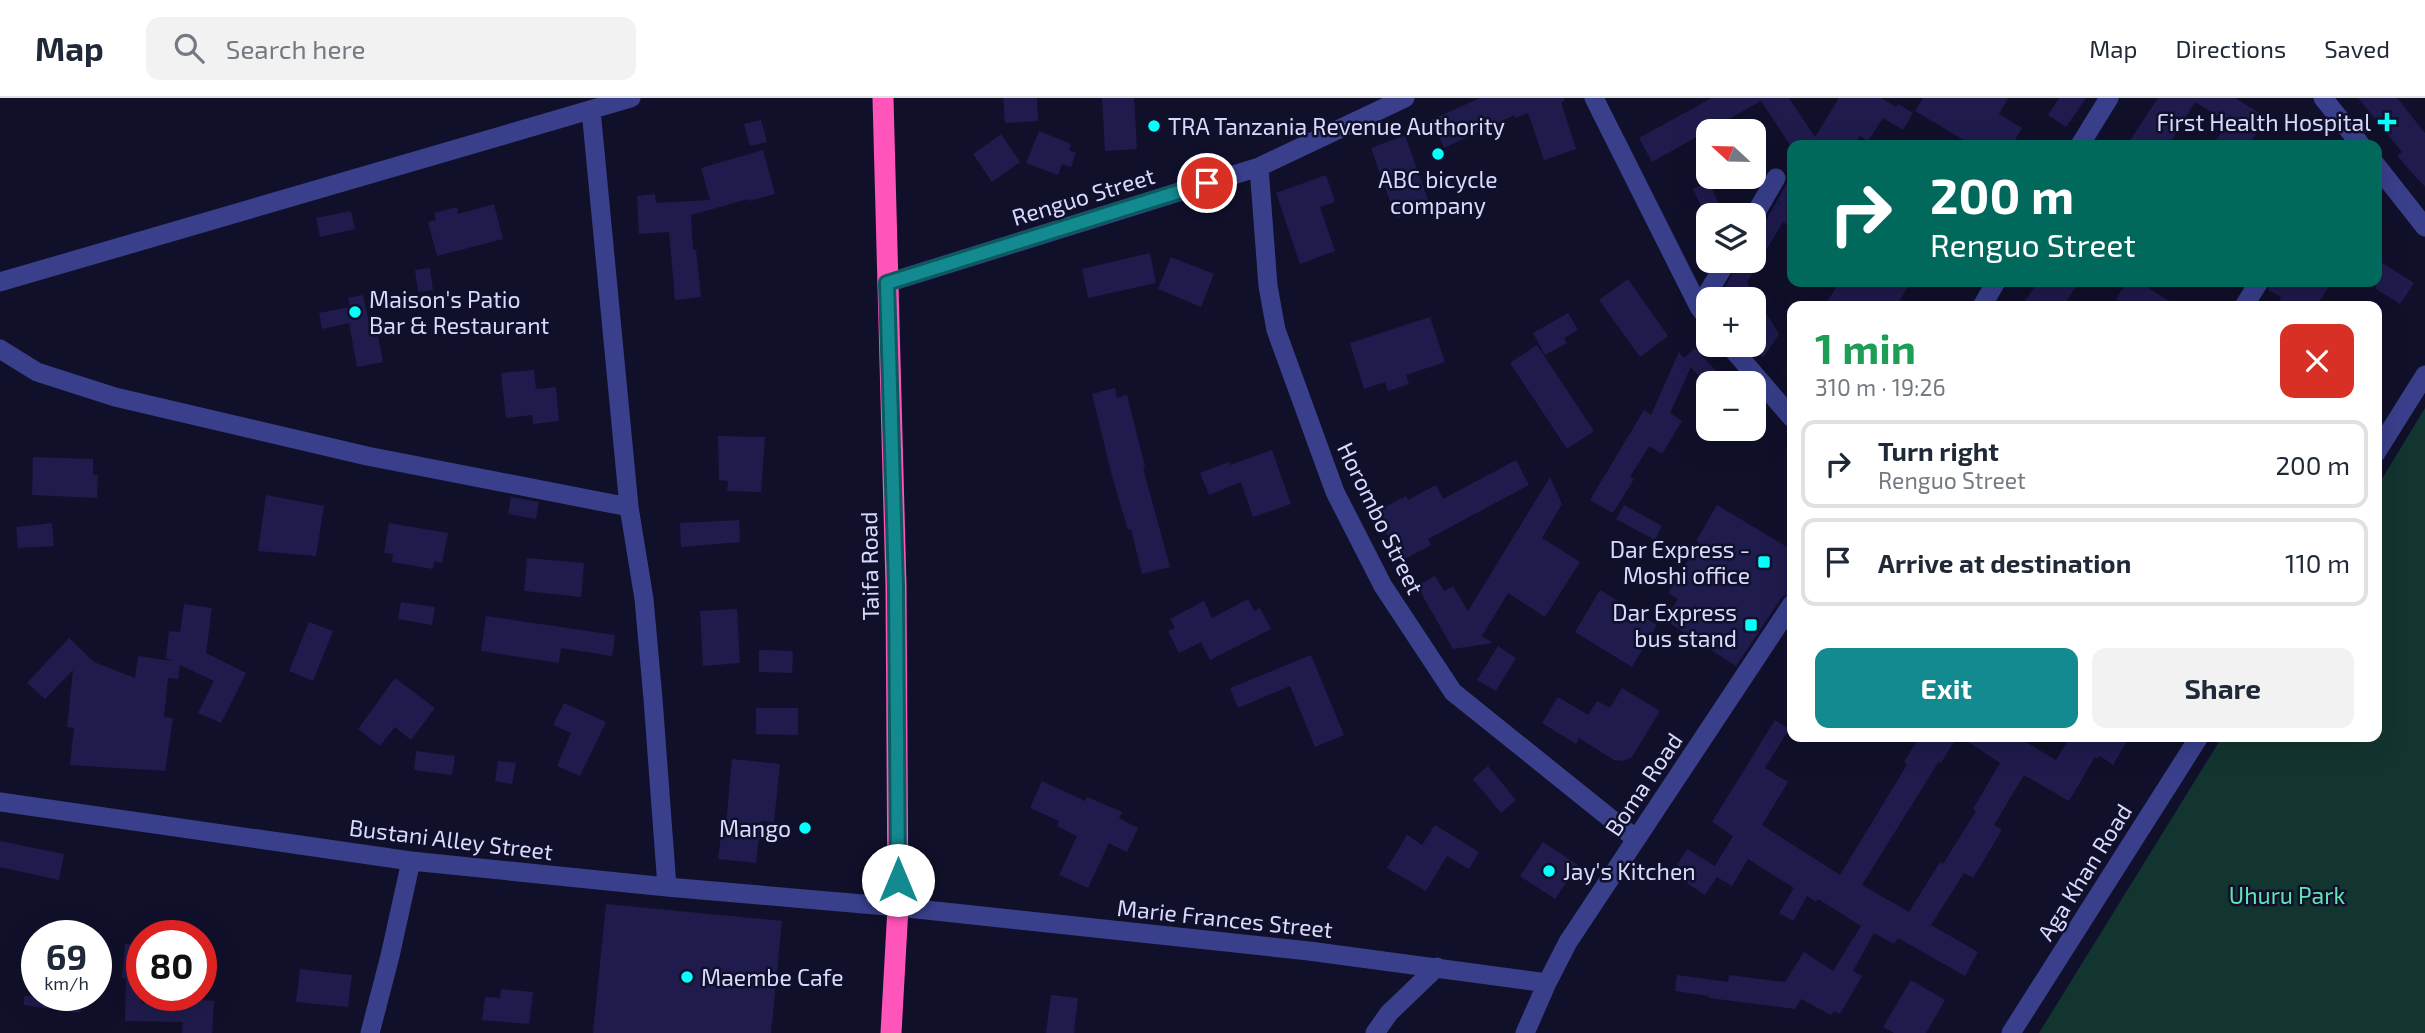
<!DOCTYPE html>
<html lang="en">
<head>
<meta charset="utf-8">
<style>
	body { margin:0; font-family:"Exo 2",sans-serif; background:#f2f2f3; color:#1f2937; height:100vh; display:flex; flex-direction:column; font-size:26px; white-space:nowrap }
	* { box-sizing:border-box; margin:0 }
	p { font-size:23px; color:#747a83 }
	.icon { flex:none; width:38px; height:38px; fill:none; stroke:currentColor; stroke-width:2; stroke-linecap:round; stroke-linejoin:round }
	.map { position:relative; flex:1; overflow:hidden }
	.side { position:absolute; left:1787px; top:203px; width:595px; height:441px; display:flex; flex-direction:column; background:#fff; border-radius:14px; box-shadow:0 7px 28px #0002 }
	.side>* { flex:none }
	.guide { position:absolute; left:1787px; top:42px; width:595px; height:147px; border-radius:14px; box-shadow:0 7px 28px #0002; background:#00695c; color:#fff; overflow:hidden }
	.needle { width:46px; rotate:292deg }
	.buttons { position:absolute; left:1696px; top:21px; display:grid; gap:14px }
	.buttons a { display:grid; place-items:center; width:70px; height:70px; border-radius:14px; background:#fff; box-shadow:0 7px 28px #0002; font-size:35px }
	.speed { position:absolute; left:21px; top:822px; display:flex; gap:14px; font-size:35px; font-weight:700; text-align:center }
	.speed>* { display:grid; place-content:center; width:91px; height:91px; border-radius:50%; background:#fff; box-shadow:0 7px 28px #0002; line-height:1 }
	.speed small { font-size:18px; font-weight:400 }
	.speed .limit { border:10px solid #d22; background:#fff; color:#111 }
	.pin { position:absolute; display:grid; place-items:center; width:60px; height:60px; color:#fff; margin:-30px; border:4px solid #fff; border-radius:50%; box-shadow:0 2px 7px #0007 }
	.me { position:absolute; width:77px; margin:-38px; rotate:0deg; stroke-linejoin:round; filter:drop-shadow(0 0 5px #0008) }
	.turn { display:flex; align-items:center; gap:24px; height:147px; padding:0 28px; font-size:32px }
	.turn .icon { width:91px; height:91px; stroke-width:2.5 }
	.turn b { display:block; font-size:49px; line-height:60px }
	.round { display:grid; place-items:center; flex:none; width:74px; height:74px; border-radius:14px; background:#f2f2f3 }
	.overview { display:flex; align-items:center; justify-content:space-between; height:119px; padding:0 28px }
	h1 { font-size:42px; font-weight:700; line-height:52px; color:#1e9e55 }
	.action { display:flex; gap:14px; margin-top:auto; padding:14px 28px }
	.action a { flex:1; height:80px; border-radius:14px; background:#138990; color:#fff; font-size:28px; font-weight:700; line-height:80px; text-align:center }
	.action a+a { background:#f2f2f3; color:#1f2937 }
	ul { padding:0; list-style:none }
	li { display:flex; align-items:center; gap:21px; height:88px; margin:0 14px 10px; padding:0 14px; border:4px solid #e0e1e3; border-radius:14px }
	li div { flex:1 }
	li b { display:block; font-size:26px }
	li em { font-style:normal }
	header { display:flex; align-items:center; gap:42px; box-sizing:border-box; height:98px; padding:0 35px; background:#fff; border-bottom:2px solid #e0e1e3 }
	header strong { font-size:33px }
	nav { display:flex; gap:38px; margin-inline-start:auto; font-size:24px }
	.search { width:490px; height:63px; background:#f2f2f3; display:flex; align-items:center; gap:18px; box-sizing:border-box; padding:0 24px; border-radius:14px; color:#747a83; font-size:26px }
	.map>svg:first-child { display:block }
	.green { fill:#123530 }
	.building { fill:#1f1b4c }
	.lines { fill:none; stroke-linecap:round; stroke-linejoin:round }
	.street { stroke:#393f8b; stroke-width:19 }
	.highway { stroke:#ff54b9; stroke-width:21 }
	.route-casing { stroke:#0c595e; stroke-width:18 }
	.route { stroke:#138990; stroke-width:12 }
	.poi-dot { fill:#05fffc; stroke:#11102b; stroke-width:2.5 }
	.labels { text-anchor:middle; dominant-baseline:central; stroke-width:5; stroke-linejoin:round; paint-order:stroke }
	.poi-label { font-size:23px; fill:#d9d9ff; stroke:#11102b; text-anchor:end }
	.street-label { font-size:23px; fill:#d9d9ff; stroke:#11102b }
	.park-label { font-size:23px; fill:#5fe5b5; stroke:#11102b }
</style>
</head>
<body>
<header>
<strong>Map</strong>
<div class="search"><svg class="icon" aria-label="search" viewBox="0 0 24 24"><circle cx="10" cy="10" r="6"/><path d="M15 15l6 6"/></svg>Search here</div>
<nav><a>Map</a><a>Directions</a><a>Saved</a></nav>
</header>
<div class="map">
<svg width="2425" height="935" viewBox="0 0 2425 935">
	<rect width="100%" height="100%" fill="#11102b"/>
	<path class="green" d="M2425,310v625h-386l183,-296h154l1,-250z"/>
	<path class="building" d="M1003,0h34l1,23 -33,2z
		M1102,0h32l3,51 -32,2z
		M1480,0h84l1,3 -4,1 15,47 -32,11 -16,-47 -13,5v-3l-71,33 -13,-28z
		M1712,0h77l26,39 24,-39h42l15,9 2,-3 15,9 -10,17 -20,-12 -15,23 -8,-5 -6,9h-64l-29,-44 -109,61 -13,-24z
		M1923,0h85l-9,16 23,14 -10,17h-40l-57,-34z
		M2059,0h27l-20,29 -18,-12z
		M2158,0h77l32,20 -18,27h-36l15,-23 -33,-20 -26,43h-42z
		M2358,0h39l28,35v54l-28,-31 5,-4z
		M761,22l6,22 -17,4 -6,-22z
		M1039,33l32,13 -2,6 7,3 -5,14 -9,-3 -4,11 -32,-12z
		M1001,36l19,28 -28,20 -19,-28z
		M1405,37l25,71 -34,12 -25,-70z
		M763,52l12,44 -26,7 -1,-2 -57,16 2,35h3l5,47 -26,3 -6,-68 -30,2 -2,-38 18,-2 1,9 54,-3 -9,-32z
		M1792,76v53l-9,-5 -36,60 32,52 -16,24 -9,-15v-44h-26l-5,-8 16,-30h15v-25l11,-14z
		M1326,77l9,27 -15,5 15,44 -35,13 -24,-71z
		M1709,84l9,20 21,13h-34l-12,-26z
		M494,106l9,35 -66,17 -9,-34 8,-2 -2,-7 23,-6 1,7z
		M351,113l4,18 -35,8 -4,-19z
		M1150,155l6,30 -68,15 -6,-29z
		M1171,159l43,17 -13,33 -43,-18z
		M2376,161l38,24 -14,21 -24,-15z
		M430,170l3,22 -15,2 -3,-22z
		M1628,181l40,57 -28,21 -41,-57z
		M1840,184h71l-15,24h-58l-10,-6z
		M2038,184h41l-16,24h-42z
		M2127,184h12l38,24h-50l-11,-7z
		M2271,184h61l-16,24h-38l3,-9 -13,-7z
		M363,197l9,42 6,-1 5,26 -26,5 -8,-44 -27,6 -3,-16 31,-6 -2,-9z
		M1568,215l10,17 -14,8 3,5 -22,12 -12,-22z
		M1430,219l15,45 -39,13 3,9 -21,7 -3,-9 -21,7 -14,-46z
		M1537,247l57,86 -27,18 -57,-86z
		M1695,250l32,35h-22l-17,-19 3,3 -21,46 12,8 -20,33 -13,-8 -19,31 4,2 -21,34 -23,-13 54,-90 7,5 28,-63 5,6z
		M534,272l2,19 20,-2 3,34 -26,3 -1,-9 -26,3 -5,-45z
		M1115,290l2,10 10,-3 18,72 -2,1 27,99 -28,7 -11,-45 -3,1 -16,-54 -20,-82z
		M718,338l47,1 -4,55 -34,-1 1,-10 -9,-1z
		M1272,352l19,54 -38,13 -12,-35 -32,13 -9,-22 29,-11 1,3z
		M33,359l60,2v16h5l-1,23 -65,-3z
		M1516,362l13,25 -101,54 3,6 -30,16 -26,-49 31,-16 2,4 28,-15 7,14z
		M1550,379l12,27 -20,34 38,24 -35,55 -37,-24 -26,43 11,7 -40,6 -36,-63 18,-10 9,15 9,-5 15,25z
		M266,397l58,11 -8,50 -58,-5z
		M511,399l28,5 -3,17 -28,-5z
		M1624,407l38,21 -7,14 -39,-21z
		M1717,407l75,45v42l-10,5 -46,69 -71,-46 13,-21 -10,-6 31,-51 -3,-1z
		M739,422l1,22 -59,5 -1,-24z
		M52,425l2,23 -36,2 -2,-21z
		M389,425l59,10 -6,30 -8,-2 -1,8 -41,-7 1,-8 -9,-1z
		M527,460l57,5 -3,34 -57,-6z
		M1600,492l57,35 -25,42 -57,-35z
		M1248,501l6,12 6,-3 11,21 -61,31 -9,-18 -22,11 -11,-22 7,-3 -5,-9 34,-18 8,17z
		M401,504l34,5 -3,18 -34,-6z
		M184,506l28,4 -6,45 40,20 -25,50 -23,-10 16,-32 -34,-16 -2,14 -10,-1 -4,39 9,1 -8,53 -95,-6 4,-37 -7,-1 6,-57 -28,29 -18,-16 42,-45 25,24 41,16 3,-22 34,5 -6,-3 3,-27 11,1z
		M737,511l3,54 -37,3 -3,-55z
		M486,518l129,19 -3,21 -51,-8 -2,15 -78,-12z
		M309,524l24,9 -20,50 -24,-10z
		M1498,548l18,12 -20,33 -19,-11z
		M759,552l34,1 -1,22 -33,-1z
		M1311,557l33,80 -29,12 -25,-61 -52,22 -8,-20z
		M395,580l40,30 -24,32 -16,-13 -15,19 -22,-17z
		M1622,590l38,23 -28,46 -8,4 -10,-1 -35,-22 -3,6 -34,-21 16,-26 30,18 9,-14 13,7z
		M564,605l42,19 -26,54 -23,-10 14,-33 -18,-8z
		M756,610h42v27l-42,-1z
		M1775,622l14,9 -24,39 23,14 -26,43 78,50 59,-97 8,-14 -3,-2 15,-25h38l-16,26 -2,-2 -77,124 47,27 31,-50 3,2 15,-24 18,-29 -3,-2 27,-46 -39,-26h56l39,23 14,-23h45l11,6 -13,22 -13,-9 -2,3 -3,-2 -26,44 -45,-26 -30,50 8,5 -29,48 -9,-5 -33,52 47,27 -13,24 -67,-38 -4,6 -20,-11 -21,38 9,5 -22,38 -6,-3 -3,4 -30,-16 -6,10 -86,-11v-2l-34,-5 2,-16 51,7 1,-7 56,7 19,-30 29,19 28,-45 -43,-27 -2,3 -9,-6 -14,25 -14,-8 15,-25 -46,-29 -16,27 -15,-9 -12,18 -33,-22 15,-24 28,17 18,-30 -21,-14z
		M416,653l39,5 -3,19 -38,-5z
		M732,661l48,5 -6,58 -13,-1 -5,42 -38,-4 3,-23h4z
		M498,663l18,2 -4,21 -17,-3z
		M1488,668l28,34 -15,13 -28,-34z
		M1042,683l43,20 2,-4 35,15 -3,6 19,10 -11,24 -18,-9 -21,45 -29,-13 18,-39 -20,-10 2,-5 -29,-13z
		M1435,727l44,27 -10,17 -22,-13 -21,35 -39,-23 20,-33 15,10z
		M0,743l64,13 -5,26 -59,-13z
		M1543,744l35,23 -23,34 -35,-23z
		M606,806l176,17 -11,112h-178z
		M125,846l17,1v58l43,1v-5l29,2 -2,32h-30l1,-11 -58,-1 1,-43h-4z
		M300,871l52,6 -4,32 -52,-5z
		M1911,882l34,20 -19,33h-32l-11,-6z
		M501,891l32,3 -4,32 -47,-4 3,-23 15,1z
		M1051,897l27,3 -4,35h-28z
		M24,898l59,2 -3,15 -56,-8z"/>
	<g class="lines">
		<path class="street" d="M1594,0l105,209 9,12
			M2323,0l38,47
			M591,12l38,397 15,92 9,100 14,188
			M2080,47l29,-47
			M2376,67l49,62
			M1259,69l9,119 8,44 59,162 48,94 70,106 183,147
			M1754,118l22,-38
			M0,184l631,-184
			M887,185l372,-116 146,-69
			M1982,208l14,-24
			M2244,208l15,-24
			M1699,209l28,-46
			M1729,247l63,73
			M0,251l37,23 78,25 252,59 262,51
			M2376,355l49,-78
			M0,704l411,59 256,26 231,20 411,44 238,32
			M370,935l20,-77 21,-95
			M1375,935l14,-20 48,-46
			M1525,935l22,-50 21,-41 224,-338
			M2011,935l188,-296"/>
		<path class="highway" d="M883,0l13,488 2,321 -7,126"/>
	</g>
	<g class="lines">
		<g class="route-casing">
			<path id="route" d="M898,782l-2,-294 -9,-303 320,-100"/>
		</g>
		<use href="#route" class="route"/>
	</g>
	<g class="poi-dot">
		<path d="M2383.5 13.5h7v7h7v7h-7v7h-7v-7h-7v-7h7z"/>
		<circle cx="1154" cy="28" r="7"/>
		<circle cx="1438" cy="56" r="7"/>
		<circle cx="355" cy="214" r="7"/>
		<rect x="1757" y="457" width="14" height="14" rx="3.5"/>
		<rect x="1744" y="520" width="14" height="14" rx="3.5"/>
		<circle cx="805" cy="730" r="7"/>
		<circle cx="1549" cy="773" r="7"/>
		<circle cx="687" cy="879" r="7"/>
	</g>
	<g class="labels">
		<g class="poi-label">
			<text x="2371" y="24">First Health Hospital</text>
			<text x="1168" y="28" text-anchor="start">TRA Tanzania Revenue Authority</text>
			<text x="1438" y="81" text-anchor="middle">ABC bicycle<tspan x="1438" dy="26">company</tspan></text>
			<text x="369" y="201" text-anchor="start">Maison's Patio<tspan x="369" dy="26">Bar &amp; Restaurant</tspan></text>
			<text x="1750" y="451">Dar Express -<tspan x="1750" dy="26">Moshi office</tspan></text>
			<text x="1737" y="514">Dar Express<tspan x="1737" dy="26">bus stand</tspan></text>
			<text x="791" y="730">Mango</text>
			<text x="1563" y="773" text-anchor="start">Jay's Kitchen</text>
			<text x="701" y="879" text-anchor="start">Maembe Cafe</text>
		</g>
		<g class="street-label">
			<text transform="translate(1083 98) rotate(-17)">Renguo Street</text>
			<text transform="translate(1381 420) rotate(64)">Horombo Street</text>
			<text transform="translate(869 468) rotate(-91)">Taifa Road</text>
			<text transform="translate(1643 686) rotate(-56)">Boma Road</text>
			<text transform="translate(451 741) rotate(7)">Bustani Alley Street</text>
			<text transform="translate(2084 774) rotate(-58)">Aga Khan Road</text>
			<text transform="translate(1225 820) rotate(6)">Marie Frances Street</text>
		</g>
		<g class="park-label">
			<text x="2287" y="797">Uhuru Park</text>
		</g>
	</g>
</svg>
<div class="buttons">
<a><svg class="needle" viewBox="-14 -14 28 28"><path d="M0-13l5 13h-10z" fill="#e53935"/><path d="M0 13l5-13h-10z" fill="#747a83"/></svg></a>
<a><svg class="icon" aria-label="layers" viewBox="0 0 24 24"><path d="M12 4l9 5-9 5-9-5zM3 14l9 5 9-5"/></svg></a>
<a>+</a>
<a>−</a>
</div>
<div class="speed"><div>69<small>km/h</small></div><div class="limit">80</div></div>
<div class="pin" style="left:1207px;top:85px;background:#d93025"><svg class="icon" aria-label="arrive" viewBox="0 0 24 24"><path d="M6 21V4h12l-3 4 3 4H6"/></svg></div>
<svg class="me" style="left:898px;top:782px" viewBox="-20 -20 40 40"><circle r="19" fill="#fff"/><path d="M0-13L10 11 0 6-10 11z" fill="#138990"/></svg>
<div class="guide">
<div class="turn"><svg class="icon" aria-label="right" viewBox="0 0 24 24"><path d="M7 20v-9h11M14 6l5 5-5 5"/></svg><div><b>200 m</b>Renguo Street</div></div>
</div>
<section class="side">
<div class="overview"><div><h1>1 min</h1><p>310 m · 19:26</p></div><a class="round" style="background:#d93025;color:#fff"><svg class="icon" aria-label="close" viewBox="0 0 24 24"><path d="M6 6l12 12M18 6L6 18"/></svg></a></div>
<ul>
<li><svg class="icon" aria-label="right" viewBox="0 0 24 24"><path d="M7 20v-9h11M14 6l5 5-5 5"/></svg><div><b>Turn right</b><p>Renguo Street</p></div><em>200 m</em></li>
<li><svg class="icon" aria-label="arrive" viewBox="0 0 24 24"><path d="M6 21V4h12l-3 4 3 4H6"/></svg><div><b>Arrive at destination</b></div><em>110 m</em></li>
</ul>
<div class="action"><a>Exit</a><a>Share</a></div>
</section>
</div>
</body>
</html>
